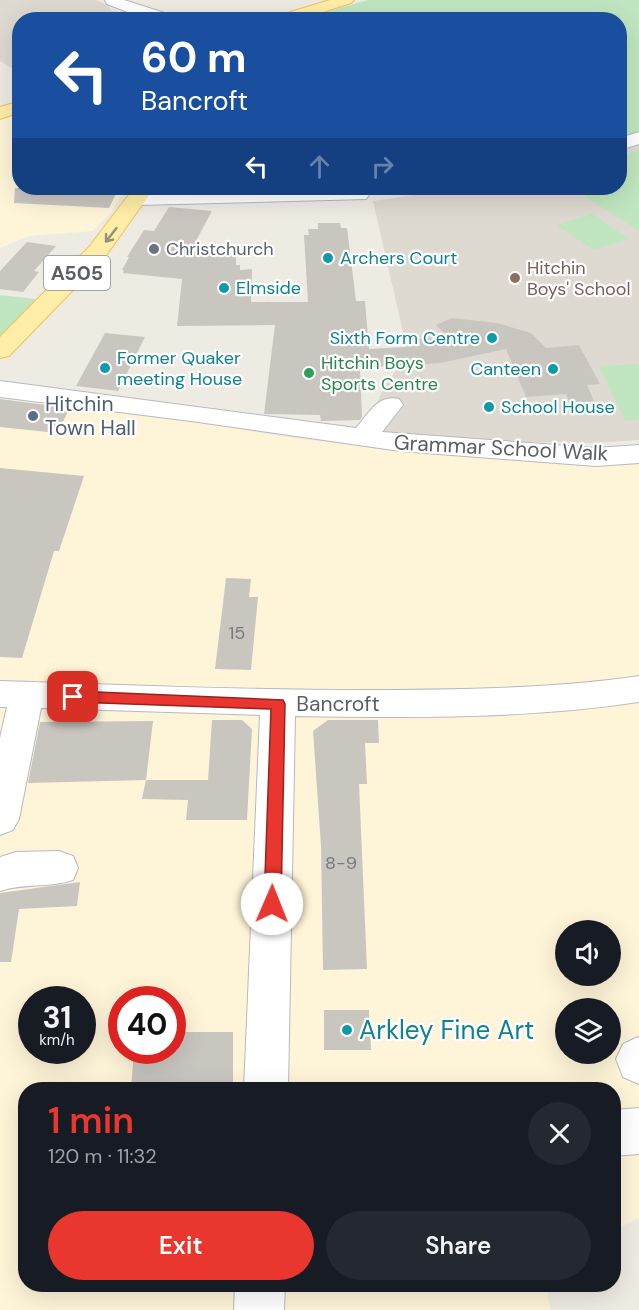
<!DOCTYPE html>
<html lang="en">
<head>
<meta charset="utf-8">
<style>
	body { margin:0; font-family:"DM Sans",sans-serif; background:#242831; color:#f1f3f6; height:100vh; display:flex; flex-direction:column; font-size:22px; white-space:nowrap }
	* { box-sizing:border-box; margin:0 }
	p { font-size:20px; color:#9ea1a6 }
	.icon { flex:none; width:33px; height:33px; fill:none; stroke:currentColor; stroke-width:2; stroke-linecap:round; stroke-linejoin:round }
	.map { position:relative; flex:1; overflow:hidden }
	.drawer { position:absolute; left:18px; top:1082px; width:603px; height:210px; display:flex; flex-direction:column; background:#171b24; border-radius:24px; box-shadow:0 6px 24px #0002 }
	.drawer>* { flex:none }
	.top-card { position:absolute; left:12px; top:12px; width:615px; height:183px; border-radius:24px; box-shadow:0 6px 24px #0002; background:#1a4fa0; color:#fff; overflow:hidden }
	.fabs { position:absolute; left:555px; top:920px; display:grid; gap:12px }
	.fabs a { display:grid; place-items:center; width:66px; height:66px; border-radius:50%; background:#171b24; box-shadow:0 6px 24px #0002; font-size:30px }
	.speed { position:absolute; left:18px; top:986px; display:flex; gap:12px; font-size:30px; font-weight:700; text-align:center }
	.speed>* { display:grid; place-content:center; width:78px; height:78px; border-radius:50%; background:#171b24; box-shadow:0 6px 24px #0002; line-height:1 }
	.speed small { font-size:15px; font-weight:400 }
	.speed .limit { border:9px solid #d22; background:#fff; color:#111 }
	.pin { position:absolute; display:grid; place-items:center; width:51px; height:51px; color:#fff; margin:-26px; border-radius:12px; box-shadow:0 3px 9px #0006 }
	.me { position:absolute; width:66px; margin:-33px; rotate:1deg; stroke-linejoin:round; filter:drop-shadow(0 0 4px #0008) }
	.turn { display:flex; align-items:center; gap:21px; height:126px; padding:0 30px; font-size:27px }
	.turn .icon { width:78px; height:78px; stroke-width:2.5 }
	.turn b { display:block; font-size:42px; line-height:51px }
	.lanes { display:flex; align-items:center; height:57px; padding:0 30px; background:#0003; justify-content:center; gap:30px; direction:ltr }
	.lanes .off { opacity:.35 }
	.round { display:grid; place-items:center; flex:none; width:63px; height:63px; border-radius:32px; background:#242831 }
	.summary { display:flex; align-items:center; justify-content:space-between; height:102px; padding:0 30px }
	h1 { font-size:36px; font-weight:600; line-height:45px; color:#e9362e }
	.primary-button { display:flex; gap:12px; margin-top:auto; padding:12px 30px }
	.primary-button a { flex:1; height:69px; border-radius:36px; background:#e9362e; color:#fff; font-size:24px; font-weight:600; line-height:69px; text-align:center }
	.primary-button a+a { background:#242831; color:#f1f3f6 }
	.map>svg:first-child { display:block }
	.commercial { fill:#fef4d8; fill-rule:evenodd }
	.education { fill:#dedad1 }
	.green { fill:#c0e6bf }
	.building { fill:#c9c6c0 }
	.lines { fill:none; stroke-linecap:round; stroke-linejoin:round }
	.minor-casing { stroke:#b6b9bd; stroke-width:2 }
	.major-casing { stroke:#f1c258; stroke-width:2 }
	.minor { fill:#fff; fill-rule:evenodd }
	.major { fill:#ffeea7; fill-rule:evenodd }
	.oneway { stroke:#94917b }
	.route { fill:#e9362e; stroke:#97231e; stroke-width:1.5 }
	.worship-dot { fill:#6b7280; stroke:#fff; stroke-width:2 }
	.culture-dot { fill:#0f9aa8; stroke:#fff; stroke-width:2 }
	.education-dot { fill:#8d6e63; stroke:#fff; stroke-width:2 }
	.leisure-dot { fill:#2e9e5b; stroke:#fff; stroke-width:2 }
	.service-dot { fill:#5c6f8a; stroke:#fff; stroke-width:2 }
	.labels { text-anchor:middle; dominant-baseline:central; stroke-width:4.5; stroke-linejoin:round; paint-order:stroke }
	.far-worship-label { font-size:18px; fill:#5b616d; stroke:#fff; text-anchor:start }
	.far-culture-label { font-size:18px; fill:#0d838f; stroke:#fff; text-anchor:start }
	.far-education-label { font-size:18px; fill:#785e54; stroke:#fff; text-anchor:start }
	.far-leisure-label { font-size:18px; fill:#27864d; stroke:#fff; text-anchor:start }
	.number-label { font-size:18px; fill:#76797b }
	.shield { fill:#fff; stroke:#8c8f92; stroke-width:1.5 }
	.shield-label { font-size:20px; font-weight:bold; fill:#5b5f64 }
	.service-label { font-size:21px; fill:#4e5e75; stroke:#fff; text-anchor:start }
	.street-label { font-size:21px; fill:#5b5f64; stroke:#fff }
	.near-culture-label { font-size:26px; fill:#0d838f; stroke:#fff; text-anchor:start }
</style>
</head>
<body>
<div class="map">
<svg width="639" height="1310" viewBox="0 0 639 1310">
	<rect width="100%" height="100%" fill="#eeebe3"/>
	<path class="commercial" d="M19,110l1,78h105l-14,24 -18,19 -64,5 -29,12v-130z
		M0,394l122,14 156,28 88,11 107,10 166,1v760l-25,12v-141h-588v195h520l4,26h-550zM566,930h44v45h-44zM32,999h50v51h-50zM122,999h50v51h-50zM566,1008h44v45h-44z"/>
	<path class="education" d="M0,0h96l12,5 3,6 13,1 23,7 -127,1 -1,45 -8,3 -11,-7z
		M639,144v296l-44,3 -189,-2 -41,-12 20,-43 23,-32 -35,-153 89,-13h158v-39z"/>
	<path class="green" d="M368,0h271v136l-19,6v-122h-321z
		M639,150v81l-67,-43h48v-32z
		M592,214l38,25 -36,11 -38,-25z
		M0,295l36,4 -36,45z
		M639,364v56l-14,1 -26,-55z"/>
	<path class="building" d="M15,188h104l-10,20 -95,-5z
		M169,207l43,4 -22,41h39l-1,4h8v9h4v5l12,-1 -1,33h57l-4,-67h5l-1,-6h10v-6h22l1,5h6l9,73h9l4,48 52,-3 -2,-7 29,-2 -12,-12 16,-7 45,5 34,10 15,15 33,-3 21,39 -13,1 7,16 -24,2 -4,-9 -40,3 -20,-48 -66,14 -80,5 2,49 -2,3 -39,1 -1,-6 -56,-1 11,-89 -98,1 5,-47 -59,-6 1,-3h-2l7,-13h-2l17,-27 10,1z
		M27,242l29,4 -22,25 5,1 -16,20 -23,-3v-18z
		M105,333l40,4 -27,54 -42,-5z
		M0,399l70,9 -13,25 -57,-6z
		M0,468l84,8 -25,75h-5l-32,107 -22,-1z
		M226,578l25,1 -2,18h9l-7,73 -36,-1z
		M212,720h30l10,9 -5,91h-61l2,-20 -46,-1 4,-19h62z
		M328,720h50l1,23h-14l2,41h-8l8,185 -44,1 -2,-124 -8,-115z
		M153,721l-7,59 -118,3 12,-61z
		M80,882l-3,24 -58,3 -8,53h-11v-69z
		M324,1010h45l2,40h-47z
		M172,1032h61v57h-102l3,-39h38z"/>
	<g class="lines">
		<g class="minor-casing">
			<path id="minor" d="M105,0h19l47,15 2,3 -25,2 -41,-16z
				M639,132v12l-19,6v-12z
				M359,189l7,2 3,4 -3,4 -228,6 -7,-2 -3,-4 3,-4 7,-2z
				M0,381l356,47c13,-15 22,-34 43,-29l4,6 -21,27 214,16 43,-3v18l-43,3 -196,-15 -209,-30 -191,-24z
				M639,676v26c-113,17 -230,16 -344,14l-7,373h-44l16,-374 -219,-7 -22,111 -6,11 -13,5v-97l7,-31h-7v-26c132,4 263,10 395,9 81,-1 163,-2 244,-14z
				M59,851l14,5 5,12 -5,12c-24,8 -49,3 -73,11v-34l16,-5z
				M638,1037l1,1v46l-16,-7 -7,-18 7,-15z
				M639,1108v46l-25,2v-46z
				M235,1284h50l-1,26h-50z"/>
		</g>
		<g class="major-casing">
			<path id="major" d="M330,0h24l-3,3 -53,17h-26l2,-3z
				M20,101v11l-20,7v-12z
				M134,188h20l-49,69 -96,99 -9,2v-21l89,-90z"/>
		</g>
		<use href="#minor" class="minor"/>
		<use href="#major" class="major"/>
	</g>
	<defs><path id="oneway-shaft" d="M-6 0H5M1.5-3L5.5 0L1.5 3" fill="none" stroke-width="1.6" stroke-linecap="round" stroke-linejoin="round" transform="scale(1.5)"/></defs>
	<use class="oneway" href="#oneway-shaft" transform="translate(111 235) rotate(128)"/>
	<path class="route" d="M73,691l210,9 2,4 -4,200 -3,6 -6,2 -5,-2 -3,-6 7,-195 -198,-7 -7,-5z"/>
	<circle class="worship-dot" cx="154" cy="249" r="6"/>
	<g class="culture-dot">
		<circle cx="328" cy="258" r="6"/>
		<circle cx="224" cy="288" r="6"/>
		<circle cx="492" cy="338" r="6"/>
		<circle cx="105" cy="368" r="6"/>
		<circle cx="553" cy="369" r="6"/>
		<circle cx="489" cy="407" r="6"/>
		<circle cx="347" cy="1030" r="6"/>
	</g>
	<circle class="education-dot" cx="515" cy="278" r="6"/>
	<circle class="leisure-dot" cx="309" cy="373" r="6"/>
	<circle class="service-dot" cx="33" cy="416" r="6"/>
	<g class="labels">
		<g class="far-worship-label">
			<text x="166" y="249">Christchurch</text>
		</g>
		<g class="far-culture-label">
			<text x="340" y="258">Archers Court</text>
			<text x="236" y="288">Elmside</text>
			<text x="480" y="338" text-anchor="end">Sixth Form Centre</text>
			<text x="117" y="358">Former Quaker<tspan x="117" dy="21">meeting House</tspan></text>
			<text x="541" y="369" text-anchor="end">Canteen</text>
			<text x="501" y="407">School House</text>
		</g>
		<g class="far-education-label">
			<text x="527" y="268">Hitchin<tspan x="527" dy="21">Boys' School</tspan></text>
		</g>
		<g class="far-leisure-label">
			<text x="321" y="363">Hitchin Boys<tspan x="321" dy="21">Sports Centre</tspan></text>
		</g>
		<g class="number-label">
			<text x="237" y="633">15</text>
			<text x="341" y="863">8-9</text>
		</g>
		<rect class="shield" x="44" y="256" width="66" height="34" rx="4.5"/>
		<g class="shield-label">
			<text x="77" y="273">A505</text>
		</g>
		<g class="service-label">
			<text x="45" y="404">Hitchin<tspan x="45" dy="24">Town Hall</tspan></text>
		</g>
		<g class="street-label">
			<text transform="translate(501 448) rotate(3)">Grammar School Walk</text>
			<text x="338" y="704">Bancroft</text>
		</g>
		<g class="near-culture-label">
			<text x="359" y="1030">Arkley Fine Art</text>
		</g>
	</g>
</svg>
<div class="fabs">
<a><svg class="icon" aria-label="sound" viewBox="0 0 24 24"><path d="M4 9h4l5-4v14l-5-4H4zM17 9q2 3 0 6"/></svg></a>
<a><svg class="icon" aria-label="layers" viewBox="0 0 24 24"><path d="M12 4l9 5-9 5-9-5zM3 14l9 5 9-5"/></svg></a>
</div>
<div class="speed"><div>31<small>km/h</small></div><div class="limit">40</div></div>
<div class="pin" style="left:73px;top:697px;background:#d93025"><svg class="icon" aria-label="arrive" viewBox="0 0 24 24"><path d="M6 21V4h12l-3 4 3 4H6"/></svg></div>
<svg class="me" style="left:272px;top:904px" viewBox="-20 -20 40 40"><circle r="19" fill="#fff"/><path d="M0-13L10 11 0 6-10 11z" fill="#e9362e"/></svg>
<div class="top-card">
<div class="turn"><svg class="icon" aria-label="left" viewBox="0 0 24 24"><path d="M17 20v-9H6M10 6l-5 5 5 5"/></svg><div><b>60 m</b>Bancroft</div></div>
<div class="lanes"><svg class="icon" aria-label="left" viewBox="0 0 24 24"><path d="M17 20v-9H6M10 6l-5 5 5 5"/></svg><svg class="icon off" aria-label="ahead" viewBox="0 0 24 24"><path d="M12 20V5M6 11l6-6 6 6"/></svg><svg class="icon off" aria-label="right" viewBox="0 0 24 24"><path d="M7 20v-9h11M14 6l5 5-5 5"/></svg></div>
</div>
<section class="drawer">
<div class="summary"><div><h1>1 min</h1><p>120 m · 11:32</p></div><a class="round"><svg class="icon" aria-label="close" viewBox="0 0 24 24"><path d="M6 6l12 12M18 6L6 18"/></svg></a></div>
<div class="primary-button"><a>Exit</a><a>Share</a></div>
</section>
</div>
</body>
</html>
